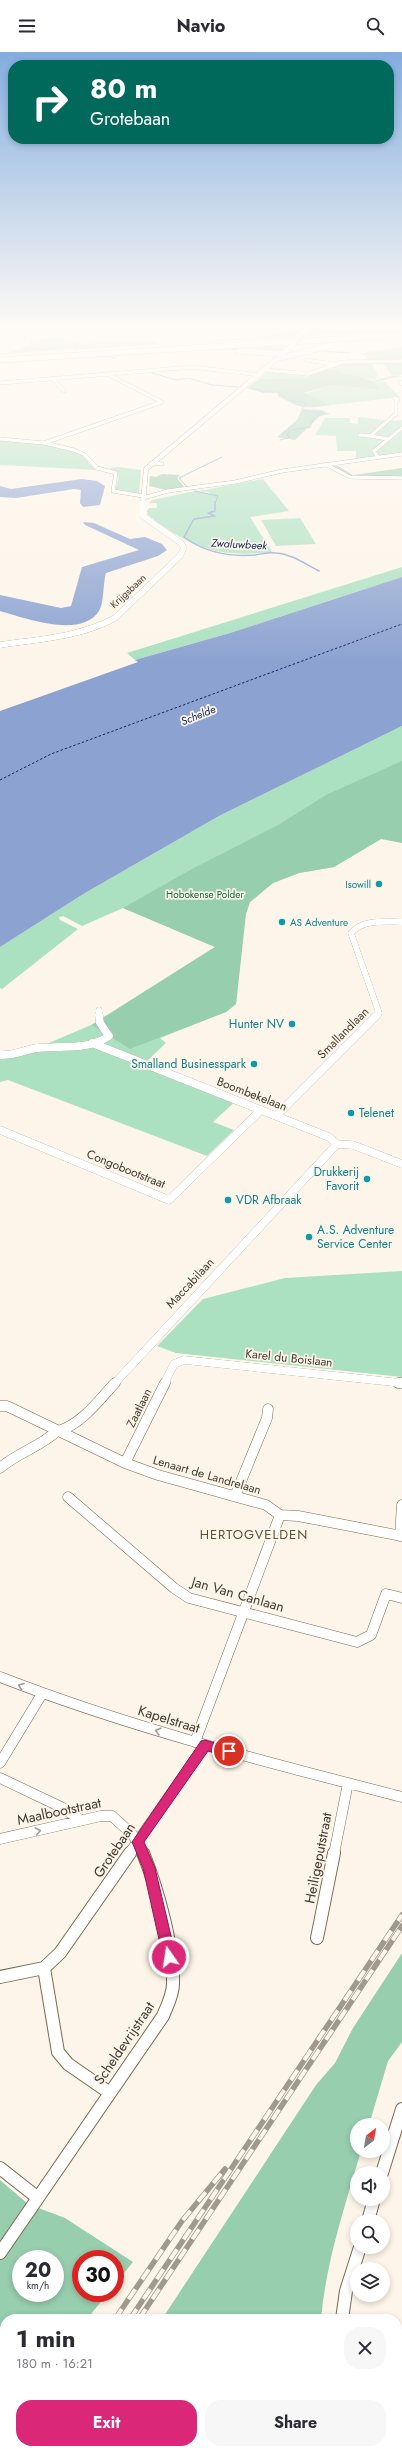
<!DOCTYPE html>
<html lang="en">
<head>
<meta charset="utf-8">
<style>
	body { margin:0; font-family:Jost,sans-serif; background:#f7f7f7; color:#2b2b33; height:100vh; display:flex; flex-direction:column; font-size:15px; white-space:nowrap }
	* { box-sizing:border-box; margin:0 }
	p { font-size:13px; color:#7c7c81 }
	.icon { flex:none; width:22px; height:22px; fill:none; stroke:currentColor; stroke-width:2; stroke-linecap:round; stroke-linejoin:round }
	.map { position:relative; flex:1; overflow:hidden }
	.panel { position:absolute; left:0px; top:2262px; width:402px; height:140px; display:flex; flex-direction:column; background:#fff; border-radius:16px 16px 0 0; box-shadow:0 2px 6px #0003 }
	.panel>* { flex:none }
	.hud { position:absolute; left:8px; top:8px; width:386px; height:84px; border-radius:16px; box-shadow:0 2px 6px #0003; background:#00695c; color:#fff; overflow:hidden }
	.needle { width:26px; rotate:31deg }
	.buttons { position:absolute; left:350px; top:2066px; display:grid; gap:8px }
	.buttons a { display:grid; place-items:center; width:40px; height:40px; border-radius:50%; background:#fff; box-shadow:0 2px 6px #0003; font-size:20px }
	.speed { position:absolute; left:12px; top:2198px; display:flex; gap:8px; font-size:20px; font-weight:700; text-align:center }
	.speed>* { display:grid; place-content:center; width:52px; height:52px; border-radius:50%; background:#fff; box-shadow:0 2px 6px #0003; line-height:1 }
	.speed small { font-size:10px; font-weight:400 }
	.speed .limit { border:6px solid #d22; background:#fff; color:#111 }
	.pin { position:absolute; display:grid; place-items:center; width:34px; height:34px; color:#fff; margin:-17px; border:2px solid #fff; border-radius:50%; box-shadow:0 1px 4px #0007 }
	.me { position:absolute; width:44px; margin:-22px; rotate:347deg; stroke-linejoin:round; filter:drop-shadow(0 0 3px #0008) }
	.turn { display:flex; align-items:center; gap:14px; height:84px; padding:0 16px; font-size:18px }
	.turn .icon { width:52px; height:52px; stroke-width:2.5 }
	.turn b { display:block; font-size:28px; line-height:34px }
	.round { display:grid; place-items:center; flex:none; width:42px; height:42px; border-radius:16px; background:#f7f7f7 }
	.head { display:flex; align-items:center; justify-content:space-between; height:68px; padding:0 16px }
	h1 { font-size:24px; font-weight:700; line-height:30px }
	.action { display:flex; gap:8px; margin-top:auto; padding:8px 16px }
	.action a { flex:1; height:46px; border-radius:16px; background:#db2777; color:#fff; font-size:16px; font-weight:700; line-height:46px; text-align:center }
	.action a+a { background:#f7f7f7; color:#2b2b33 }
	header { display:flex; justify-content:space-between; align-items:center; height:52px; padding:0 16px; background:#fff; font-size:18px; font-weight:700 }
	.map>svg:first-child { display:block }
	.green { fill:#abe1c1 }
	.forest { fill:#97ceae; fill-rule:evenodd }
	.water { fill:#8ca3d1 }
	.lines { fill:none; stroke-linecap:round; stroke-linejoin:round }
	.stream-far1 { stroke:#8ca3d1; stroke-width:1 }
	.stream { stroke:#8ca3d1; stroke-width:1.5 }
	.ferry { stroke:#10275e; stroke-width:1; stroke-dasharray:2.5 2; stroke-linecap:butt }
	.minor-far4-casing { stroke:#7b6a50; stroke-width:4 }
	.minor-far3-casing { stroke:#7b6a50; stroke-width:6 }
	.minor-far2-casing { stroke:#7b6a50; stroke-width:8 }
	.minor-far1-casing { stroke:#7b6a50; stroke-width:11 }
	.minor-casing { stroke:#7b6a50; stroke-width:14 }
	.major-far1-casing { stroke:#7b6a50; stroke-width:5 }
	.major-casing { stroke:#7b6a50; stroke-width:6 }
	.highway-casing { stroke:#7b6a50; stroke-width:6 }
	.minor-far4 { stroke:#fff; stroke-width:3.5 }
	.minor-far3 { stroke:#fff; stroke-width:6 }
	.minor-far2 { stroke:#fff; stroke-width:8 }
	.minor-far1 { stroke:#fff; stroke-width:10 }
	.minor { stroke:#fff; stroke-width:12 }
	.major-far1 { stroke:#fff; stroke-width:4.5 }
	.major { stroke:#fff; stroke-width:6 }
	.highway { stroke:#fff; stroke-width:5.5 }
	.rail-casing { stroke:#a1998d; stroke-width:5.5 }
	.rail { stroke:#fdf5e9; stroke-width:4; stroke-dasharray:12; stroke-linecap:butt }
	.major-bridge-casing { stroke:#7b6a50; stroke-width:5; stroke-linecap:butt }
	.major-bridge { stroke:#fff; stroke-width:4.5 }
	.oneway { stroke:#a09c96 }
	.route { fill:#db2777; stroke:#8e194d }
	.culture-dot { fill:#0f9aa8; stroke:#fdf5e9; stroke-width:1.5 }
	.labels { text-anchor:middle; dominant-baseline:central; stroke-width:3.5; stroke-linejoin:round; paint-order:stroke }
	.far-street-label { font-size:10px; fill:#423a2e; stroke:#fdf5e9 }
	.far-culture-label { font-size:10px; fill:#0d838f; stroke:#fdf5e9; text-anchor:end }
	.far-park-label { font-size:10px; fill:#0a6841; stroke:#fdf5e9 }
	.far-water-label { font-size:11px; font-style:italic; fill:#10275e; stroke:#fdf5e9 }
	.culture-label { font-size:12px; fill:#0d838f; stroke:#fdf5e9; text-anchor:end }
	.street-label { font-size:12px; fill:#423a2e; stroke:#fdf5e9 }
	.neighbourhood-label { font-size:13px; letter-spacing:1px; fill:#5d4d34; stroke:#fdf5e9 }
	.near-street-label { font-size:14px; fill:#423a2e; stroke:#fdf5e9 }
</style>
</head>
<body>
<header><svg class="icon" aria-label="menu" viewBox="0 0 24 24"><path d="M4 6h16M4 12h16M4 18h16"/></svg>Navio<svg class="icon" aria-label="search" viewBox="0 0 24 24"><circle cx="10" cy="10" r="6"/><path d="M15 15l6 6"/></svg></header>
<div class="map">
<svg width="402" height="2402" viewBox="0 0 402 2402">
	<rect width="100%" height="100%" fill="#fdf5e9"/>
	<path class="green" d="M315,274l87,4v1l-98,5 7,-9z
		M299,277l2,1 -7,7 -87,5z
		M57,286l26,6 73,-3 3,3 -84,6 -1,-2 -74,7v-2h9l23,-9 -3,-3 2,-1z
		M290,290l-10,11 -76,-4z
		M402,295v13l-36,2 4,-7 -5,-1 1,-2z
		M345,310l26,2 6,8 -1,8 -16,-2 -33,-10z
		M402,310v13l-10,1 -9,-13z
		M268,319l40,4 1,3 -50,1z
		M384,329l16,16 -69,8 -27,-11 28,-9 47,5 -5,-8z
		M358,365l33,4 11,-1v33l-46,6v-8h-19l-1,-15 -21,-1 10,-17h25v5l8,1z
		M0,388c22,2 61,2 80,14 6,5 10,11 16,16l-96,-5z
		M118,415l23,3 -2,25 -24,-5 4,-14 -9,-8z
		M263,427l26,32 -39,6 22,35c-55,6 -81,-4 -124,-37l-1,-4 2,-3h8v-5h-8l3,-3 43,-9 15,3 -1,-2 -10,-1z
		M300,466l16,26 -40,2 -15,-26z
		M402,515v10l-172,56 -95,27 -8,-7z
		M402,674v103l-21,10 -47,28 -35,6 -26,10 -23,19 -5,14 -9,88 -10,8 -66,26 6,5 -19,18 92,37 -26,24 21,8 -27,26 -199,-76 -8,2v-23l23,-5 68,-29 124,-78 -92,-39 -41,18 -19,-10 -4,1 1,3 18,9 -76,60 -2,-1v-41l85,-54 134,-77z
		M402,1219v106l-226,-24 -19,-7 46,-47 82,-21z"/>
	<path class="forest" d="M327,316l46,13 19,-5h10l-28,6 6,8 -48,-5 -28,8 27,12c-27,4 -30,4 -53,-9l-1,-4 -14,1 -16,-5 12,-9 50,-1 -1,-3z
		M302,357l20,1 8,4 -10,2 -25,24 -18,-3 20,-17z
		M338,414l15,9 49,-7v9l-53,-1 -17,-9z
		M162,422l18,1 -3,3 7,9 -18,3 -17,-4 1,-10 6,1z
		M402,709v82l-21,-4 -47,28 -35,6 -26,10 -23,19 -4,12 -10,90 -10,8 -96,37 -38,-24 123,-78 -92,-39 67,-38 90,-46 46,-29z
		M402,1901v89l-14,19 -19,64h-12v26h4c-16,55 -35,111 -40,168h-159l154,-234 19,-22 18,-35z
		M0,2128l28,24 37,14 68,44 -18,22v-25h-34v34h27l-21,26h-82v102l-5,7zM21,2207h34v34h-34z
		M76,2397h243v5h-246z"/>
	<path class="water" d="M82,427l15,2 8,5 -5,19 -17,2 -3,-4 1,-13 -7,-1 -58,9 -16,-1v-11l11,3z
		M83,470l11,1 36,16 15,-2 17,7 5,6 -9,6 -52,17c-3,10 -2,31 -7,38 -18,28 -74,7 -99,0v-16l61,13 10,-2 11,-39 57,-17 -54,-25z
		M402,525v149l-183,90 -134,77 -85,54v-236l138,-49 -3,-2 95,-27z"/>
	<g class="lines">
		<path class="stream-far1" d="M322,299l28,2
			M361,302l8,1 -5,7
			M106,304l9,2
			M154,319l-2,2 24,7 12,-2 24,7 26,2
			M250,336l14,4h14l11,8 18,3 -5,5 3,3 18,2 -6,3
			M280,388l10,-3 -3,-2 4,-5 19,-3 4,-9
			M187,435l-8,-9 43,-21
			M195,439l23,5 -3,7"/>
		<path class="stream" d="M215,450v9l-7,2 7,3 -21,3 -10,18c20,15 46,20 71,18 7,-1 14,-3 21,-2 16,1 29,11 43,18"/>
		<path class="ferry" d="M0,728l51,-26 351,-130"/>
		<g class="minor-far4-casing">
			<path id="minor-far4" d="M180,274l26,10 -5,3
				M0,280l10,-6
				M306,308l27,4
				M266,318l42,4 35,-12 59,-1
				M53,327l11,12
				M402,330l-2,1 2,1
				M0,331l193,-16 67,8
				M360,383l10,1
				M0,387l44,4 30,7 11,5 12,13 19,5 -3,18 30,5
				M388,387l-18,-3 26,-22v-13l2,-1 -3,-2
				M44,391l118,-41 -53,-27
				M378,405l-4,-6 28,-23
				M151,411l11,1
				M325,412l25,13 52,1
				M143,446l25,-7 67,-9 47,-11 120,-17"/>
		</g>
		<g class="minor-far3-casing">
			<path id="minor-far3" d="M99,958v6
				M376,964l3,-3 -28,-80c13,-14 33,-11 51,-11"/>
		</g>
		<g class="minor-far2-casing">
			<path id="minor-far2" d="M92,991l237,94 8,7 16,1 49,19
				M0,1003c13,1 24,-5 37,-7 25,-3 50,3 72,-12l-9,-13 -1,-8
				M276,1064l101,-101
				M0,1078l169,70 91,-89
				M114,1332l223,-240
				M164,1332l10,-20 10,-4 218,23"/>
		</g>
		<g class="minor-far1-casing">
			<path id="minor-far1" d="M398,1331h4
				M0,1354h7l118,57 33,12 108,30 14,10 18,1 104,20
				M58,1379c24,-7 40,-30 57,-48
				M125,1411l40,-80
				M0,1416c17,-15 40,-21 57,-37
				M235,1444l32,-78 1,-9
				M68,1445l106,91 15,10 168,44 14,-7 15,-41 16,4
				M400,1484l2,-31
				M0,1625c131,51 266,85 402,120
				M195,1690l85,-227
				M0,1711l42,-69
				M0,1726l61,29 20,13
				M0,1787l101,-23h11l21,19 11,19
				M129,1802l76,-109
				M334,1802l14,-71"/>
		</g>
		<g class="minor-casing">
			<path id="minor" d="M317,1886l17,-85
				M44,1916l16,-15 70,-100
				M44,1916l14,84 10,12 42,29
				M0,1925l44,-9
				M0,2116l38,30
				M382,2121l20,-64
				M368,2169l6,-22
				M0,2201l163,-237c4,-10 10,-21 10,-32 1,-37 -16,-97 -30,-131
				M342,2267l4,-28 14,-44
				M341,2398h61"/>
		</g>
		<g class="major-far1-casing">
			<path id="major-far1" d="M302,281l7,-7
				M143,451l3,-34 146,-123"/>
		</g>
		<g class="major-casing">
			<path id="major" d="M0,593c39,-6 80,-8 115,-27l65,-62 4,-8 -3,-5 -38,-27v-14"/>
		</g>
		<g class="highway-casing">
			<path id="highway" d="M318,274l57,3
				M248,285l53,-11
				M238,299l46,3
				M280,306l53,-13
				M0,308l402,-25"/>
		</g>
		<use href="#minor-far4" class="minor-far4"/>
		<use href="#minor-far3" class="minor-far3"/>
		<use href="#minor-far2" class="minor-far2"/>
		<use href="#minor-far1" class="minor-far1"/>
		<use href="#minor" class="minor"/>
		<use href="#major-far1" class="major-far1"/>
		<use href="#major" class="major"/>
		<use href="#highway" class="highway"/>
		<g class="rail-casing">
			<path id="rail" d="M115,2267l67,-98 43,-52
				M130,2267l272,-404
				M139,2267l263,-393
				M10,2402l5,-5
				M39,2402l4,-5
				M49,2402l3,-5"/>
		</g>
		<use href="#rail" class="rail"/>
		<g class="major-bridge-casing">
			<path id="major-bridge" d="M292,294l10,-13"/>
		</g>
		<use href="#major-bridge" class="major-bridge"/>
	</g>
	<defs><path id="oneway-chevron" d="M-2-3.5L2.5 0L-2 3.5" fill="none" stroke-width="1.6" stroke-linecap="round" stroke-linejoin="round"/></defs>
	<g class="oneway">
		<use href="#oneway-chevron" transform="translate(21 1634) rotate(-158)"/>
		<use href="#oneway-chevron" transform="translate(158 1679) rotate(-164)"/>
		<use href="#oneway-chevron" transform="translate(38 1779) rotate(-12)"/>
	</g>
	<linearGradient id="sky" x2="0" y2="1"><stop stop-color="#83addf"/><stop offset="0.45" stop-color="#fefaf5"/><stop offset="1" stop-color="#fefaf5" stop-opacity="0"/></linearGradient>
	<rect width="402" height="610" fill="url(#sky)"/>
	<path class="route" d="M205,1688l28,8 2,3 -6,6 -21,-6 -64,91 11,26 21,89 -2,5 -5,2 -4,-2 -2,-5 -20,-89 -11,-26 69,-101z"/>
	<g class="culture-dot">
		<circle cx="379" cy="832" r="4"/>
		<circle cx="282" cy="870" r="4"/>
		<circle cx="292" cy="972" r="4"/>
		<circle cx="254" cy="1012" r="4"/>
		<circle cx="351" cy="1061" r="4"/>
		<circle cx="367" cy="1127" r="4"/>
		<circle cx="228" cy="1148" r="4"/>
		<circle cx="309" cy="1185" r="4"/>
	</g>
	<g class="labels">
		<g class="far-street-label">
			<text transform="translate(128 539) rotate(-43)">Krijgsbaan</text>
		</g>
		<g class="far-culture-label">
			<text x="371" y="832">Isowill</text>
			<text x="290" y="870" text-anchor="start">AS Adventure</text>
		</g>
		<g class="far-park-label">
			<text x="205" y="842">Hobokense Polder</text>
		</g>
		<g class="far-water-label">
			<text transform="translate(239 492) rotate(3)">Zwaluwbeek</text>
			<text transform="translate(198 663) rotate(-22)">Schelde</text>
		</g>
		<g class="culture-label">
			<text x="284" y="972">Hunter NV</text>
			<text x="246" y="1012">Smalland Businesspark</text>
			<text x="359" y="1061" text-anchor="start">Telenet</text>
			<text x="359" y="1120">Drukkerij<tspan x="359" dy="14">Favorit</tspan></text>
			<text x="236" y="1148" text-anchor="start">VDR Afbraak</text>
			<text x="317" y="1178" text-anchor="start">A.S. Adventure<tspan x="317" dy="14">Service Center</tspan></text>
		</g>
		<g class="street-label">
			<text transform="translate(343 981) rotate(-45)">Smallandlaan</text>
			<text transform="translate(252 1042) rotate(21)">Boombekelaan</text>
			<text transform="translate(126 1117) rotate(22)">Congobootstraat</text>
			<text transform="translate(190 1231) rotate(-47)">Maccabilaan</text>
			<text transform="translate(289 1306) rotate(6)">Karel du Boislaan</text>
			<text transform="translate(139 1356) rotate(-64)">Zaatlaan</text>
			<text transform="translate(207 1423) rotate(16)">Lenaart de Landrelaan</text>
		</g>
		<g class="neighbourhood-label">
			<text x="254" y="1482">HERTOGVELDEN</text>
		</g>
		<g class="near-street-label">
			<text transform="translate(238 1542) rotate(16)">Jan Van Canlaan</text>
			<text transform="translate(169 1667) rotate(17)">Kapelstraat</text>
			<text transform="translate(59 1759) rotate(-12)">Maalbootstraat</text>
			<text transform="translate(114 1798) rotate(-56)">Grotebaan</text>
			<text transform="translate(318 1806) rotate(-79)">Heiligeputstraat</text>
			<text transform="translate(124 1991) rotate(-56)">Scheldevrijstraat</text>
		</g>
	</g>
</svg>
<div class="buttons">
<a><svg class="needle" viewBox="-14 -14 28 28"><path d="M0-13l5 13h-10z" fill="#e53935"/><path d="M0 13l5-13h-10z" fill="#7c7c81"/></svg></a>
<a><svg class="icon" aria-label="sound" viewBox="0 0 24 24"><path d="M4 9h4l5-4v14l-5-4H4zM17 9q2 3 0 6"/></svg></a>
<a><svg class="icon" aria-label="search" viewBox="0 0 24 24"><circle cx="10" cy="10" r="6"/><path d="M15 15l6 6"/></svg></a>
<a><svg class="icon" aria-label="layers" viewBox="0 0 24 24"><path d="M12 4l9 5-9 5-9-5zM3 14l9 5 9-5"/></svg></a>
</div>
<div class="speed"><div>20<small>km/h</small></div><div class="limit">30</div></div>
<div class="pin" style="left:229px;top:1699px;background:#d93025"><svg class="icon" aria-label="arrive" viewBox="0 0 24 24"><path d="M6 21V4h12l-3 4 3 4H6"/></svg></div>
<svg class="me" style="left:169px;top:1905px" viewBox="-20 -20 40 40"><circle r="17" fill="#db2777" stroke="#fff" stroke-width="3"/><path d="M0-11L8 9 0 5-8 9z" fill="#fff"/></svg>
<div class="hud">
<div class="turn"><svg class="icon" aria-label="right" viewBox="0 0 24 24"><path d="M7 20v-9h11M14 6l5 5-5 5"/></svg><div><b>80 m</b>Grotebaan</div></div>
</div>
<section class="panel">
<div class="head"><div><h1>1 min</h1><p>180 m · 16:21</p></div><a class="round"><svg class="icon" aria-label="close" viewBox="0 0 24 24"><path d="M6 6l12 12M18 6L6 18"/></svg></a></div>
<div class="action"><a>Exit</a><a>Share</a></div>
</section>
</div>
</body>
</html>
